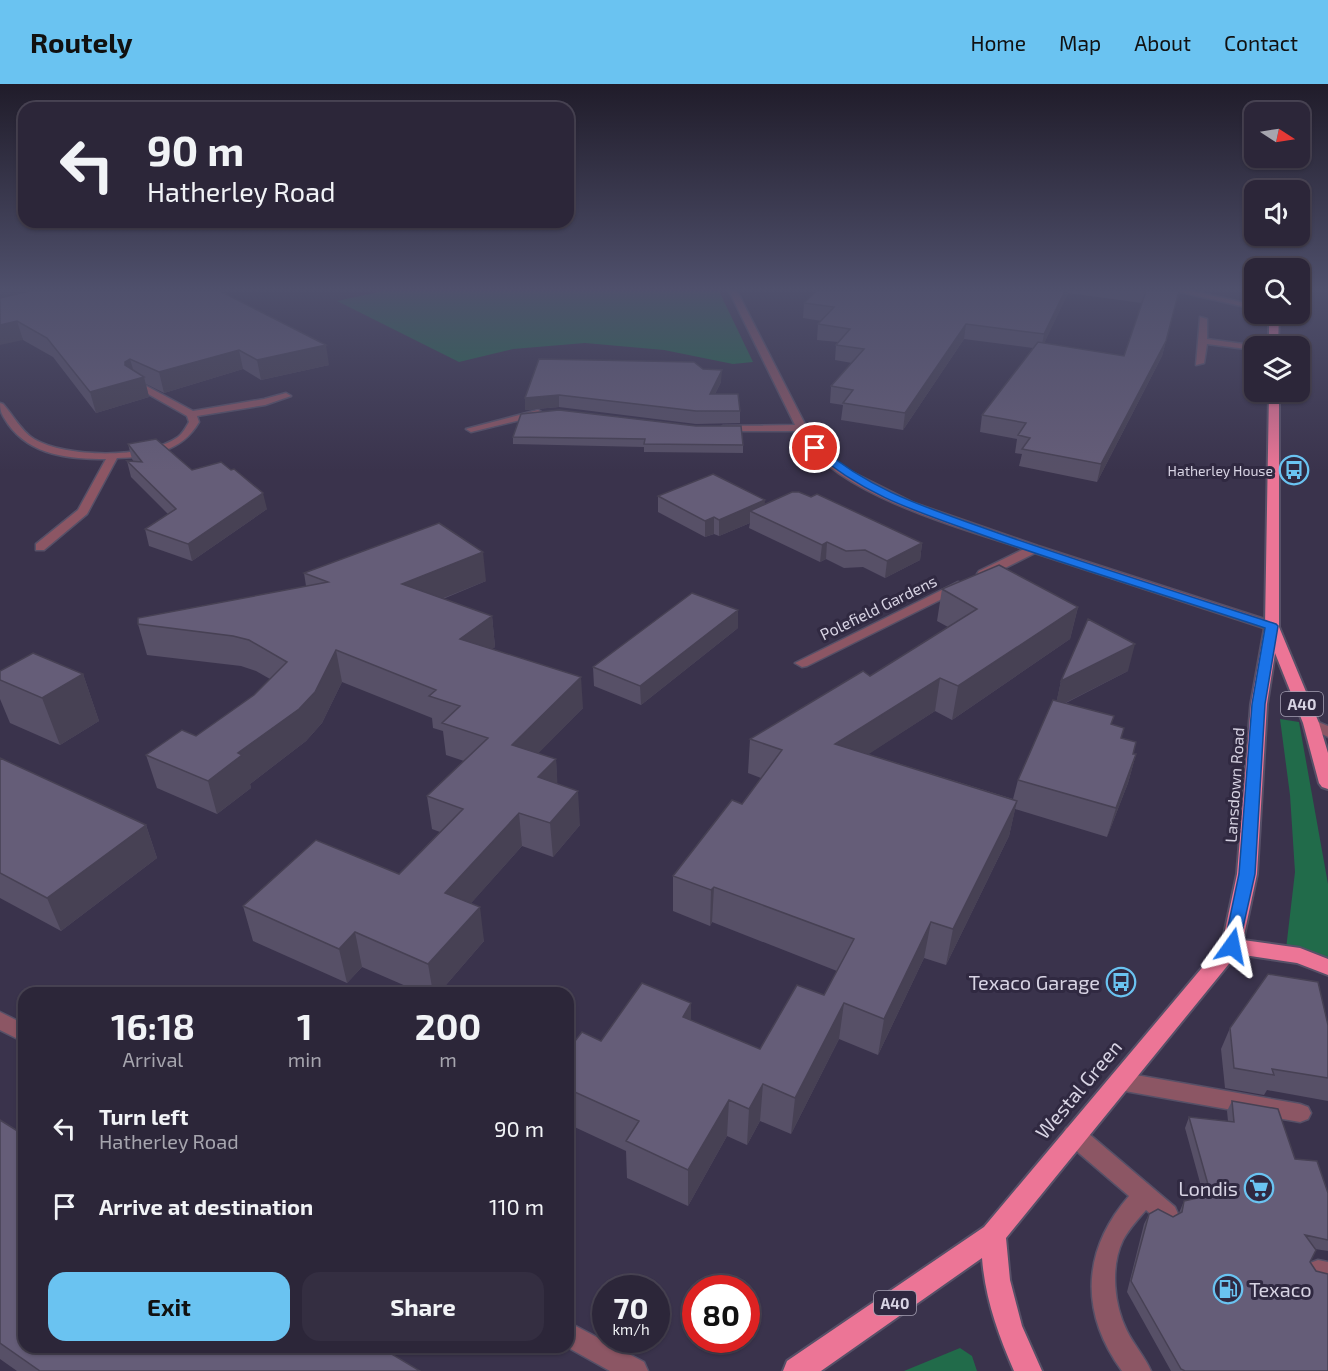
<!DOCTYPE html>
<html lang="en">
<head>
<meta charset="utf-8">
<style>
	body { margin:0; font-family:"Exo 2",sans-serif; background:#342e41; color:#f1f3f6; height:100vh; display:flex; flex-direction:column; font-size:22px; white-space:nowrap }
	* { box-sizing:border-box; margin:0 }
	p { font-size:20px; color:#a6a5ae }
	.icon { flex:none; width:33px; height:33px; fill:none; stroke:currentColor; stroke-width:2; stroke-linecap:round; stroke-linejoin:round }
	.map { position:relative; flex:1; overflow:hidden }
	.drawer { position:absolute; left:18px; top:903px; width:556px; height:366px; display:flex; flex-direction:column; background:#2c2639; border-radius:18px; box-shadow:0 2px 4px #0004,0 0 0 2px #484353 }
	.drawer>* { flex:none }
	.banner { position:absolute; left:18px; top:18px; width:556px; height:126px; border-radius:18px; box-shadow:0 2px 4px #0004,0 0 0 2px #484353; background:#2c2639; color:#f1f3f6; overflow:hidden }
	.needle { width:39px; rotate:102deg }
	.tools { position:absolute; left:1244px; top:18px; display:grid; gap:12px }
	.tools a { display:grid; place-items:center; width:66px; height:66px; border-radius:12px; background:#2c2639; box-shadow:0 2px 4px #0004,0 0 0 2px #484353; font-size:30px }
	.speed { position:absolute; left:592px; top:1191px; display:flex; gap:12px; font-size:30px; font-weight:700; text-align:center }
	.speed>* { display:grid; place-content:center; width:78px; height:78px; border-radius:50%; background:#2c2639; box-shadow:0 2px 4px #0004,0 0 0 2px #484353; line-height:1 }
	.speed small { font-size:15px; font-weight:400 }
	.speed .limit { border:9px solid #d22; background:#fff; color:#111 }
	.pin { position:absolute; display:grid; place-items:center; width:51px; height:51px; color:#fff; margin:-26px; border:3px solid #fff; border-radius:50%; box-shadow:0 2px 6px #0007 }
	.me { position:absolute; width:66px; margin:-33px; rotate:12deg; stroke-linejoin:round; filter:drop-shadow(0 0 4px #0008) }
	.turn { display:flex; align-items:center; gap:21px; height:126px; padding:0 30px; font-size:27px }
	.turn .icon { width:78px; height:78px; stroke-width:2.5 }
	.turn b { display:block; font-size:42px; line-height:51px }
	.eta { display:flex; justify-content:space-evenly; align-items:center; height:102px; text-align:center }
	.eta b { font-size:36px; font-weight:700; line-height:42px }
	.button { display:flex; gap:12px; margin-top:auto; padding:12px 30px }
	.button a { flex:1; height:69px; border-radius:18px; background:#6ac3f1; color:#111; font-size:24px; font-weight:700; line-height:69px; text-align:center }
	.button a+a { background:#342e41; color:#f1f3f6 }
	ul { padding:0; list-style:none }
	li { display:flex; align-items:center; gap:18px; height:78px; padding:0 30px }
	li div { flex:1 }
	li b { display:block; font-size:22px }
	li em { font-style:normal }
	header { display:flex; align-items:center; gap:36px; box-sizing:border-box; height:84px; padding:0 30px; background:#6ac3f1; color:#111 }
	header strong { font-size:28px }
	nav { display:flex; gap:33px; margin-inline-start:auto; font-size:21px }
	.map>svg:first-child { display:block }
	.green { fill:#216b4a }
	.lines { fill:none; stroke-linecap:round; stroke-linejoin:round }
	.service-casing { stroke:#565067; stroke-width:3 }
	.minor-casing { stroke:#565067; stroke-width:3 }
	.tertiary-casing { stroke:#565067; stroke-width:3 }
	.trunk-casing { stroke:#565067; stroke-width:4 }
	.service { fill:#8c5664; fill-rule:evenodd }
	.minor { fill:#8c5664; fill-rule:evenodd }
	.tertiary { fill:#8c5664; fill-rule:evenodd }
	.trunk { fill:#ec7596; fill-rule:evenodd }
	.wall { fill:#575067; fill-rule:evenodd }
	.shaded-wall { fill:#474154 }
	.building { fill:#655d78; stroke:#474154; stroke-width:1.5 }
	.route { fill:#1a73e8; stroke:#114b97; stroke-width:1.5 }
	.labels { text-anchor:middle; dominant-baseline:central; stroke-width:6; stroke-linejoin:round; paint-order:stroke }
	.far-poi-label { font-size:14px; fill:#d7d3e3; stroke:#302941; text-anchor:end }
	.shield { fill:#302941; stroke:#a5a0b2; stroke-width:1.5 }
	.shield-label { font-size:15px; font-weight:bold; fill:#d7d3e3 }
	.street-label { font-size:16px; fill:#d7d3e3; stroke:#302941 }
	.near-poi-label { font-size:20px; fill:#d7d3e3; stroke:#302941; text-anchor:end }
	.near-street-label { font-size:20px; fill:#d7d3e3; stroke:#302941 }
</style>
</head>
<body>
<header>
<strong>Routely</strong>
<nav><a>Home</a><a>Map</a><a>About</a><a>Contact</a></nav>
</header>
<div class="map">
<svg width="1328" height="1287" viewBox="0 0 1328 1287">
	<rect width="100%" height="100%" fill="#3a334c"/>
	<path class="green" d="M383,207h336l34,71 -20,2 -69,-14 -79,-7 -72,6 -54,13 -122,-61z
		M1280,635l19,3 29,162v78l-42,-13 9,-77 -5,-77z
		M960,1264l12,8 5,15h-73z"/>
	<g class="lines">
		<g class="service-casing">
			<path id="service" d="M1200,233l7,2v20l51,7h-4v4l-47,-6 -3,19 -8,2z
				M1119,988l181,32 8,3 3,6 -3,6 -8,3 -181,-32 -7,-3 -3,-6 3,-6z
				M1074,1042l8,2 93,79 3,7 -3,7 -8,4 -8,-4 -13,-11c-8,9 -17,19 -23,30 -13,27 -9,65 4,91 7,14 18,26 24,40h-29c-43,-59 -40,-121 7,-175l-63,-54 -3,-7 3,-7z
				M1318,1176l10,2v22l-18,-5 -4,-8 4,-8z"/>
		</g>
		<g class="minor-casing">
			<path id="minor" d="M729,207h8l76,149 31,28 70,35 124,43 239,77 2,3 -7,4 -5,-1 -232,-76 -48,24h-8l-2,-3 2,-3 45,-22c-64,-22 -193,-55 -226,-118h-79l-1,-2 5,-3 72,-1z
				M1176,207h16l62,14v4z
				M137,297l56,30 71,-12 22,-6 5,3 -26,9 -68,11 2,6c-17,30 -50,35 -82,36l-30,56 -43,36h-8v-6l42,-34 28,-51c-36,0 -75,-3 -98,-35 -5,-8 -8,-11 -8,-21l3,1c10,11 18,27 31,35 32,19 113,20 144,-2 5,-4 8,-10 11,-15l-2,-6 -53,-30 -2,-2z
				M538,326l5,3 -2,2 -70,17 -5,-3z
				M958,498l4,1 2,3 -2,3 -155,77 -5,1 -7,-4z
				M1311,635l17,7v11l-22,-11 -2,-3z"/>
		</g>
		<g class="tertiary-casing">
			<path id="tertiary" d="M0,928l24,12v18l-24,-12z
				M568,1238l76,40 4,9h-38l-43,-24z"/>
		</g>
		<g class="trunk-casing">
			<path id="trunk" d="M1269,230h10l-1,32h-9z
				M1269,308h10v235l40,96 9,30v36l-6,-2 -3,-4 -16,-60 -28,-70 -8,51 -10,170 -14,66 57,8 28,11v16l-31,-12 -60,-9 -231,284 4,42 12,46 20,45h-28c-16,-37 -29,-73 -32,-113l-161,113h-38l4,-10 197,-134 238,-283 15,-70 14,-170 14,-78z"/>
		</g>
		<use href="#service" class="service"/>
		<use href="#minor" class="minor"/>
		<use href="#tertiary" class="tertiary"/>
		<use href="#trunk" class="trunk"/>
	</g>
	<path class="wall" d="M0,207l329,74 -68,15 -18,-11 -79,24 -18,-9 3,13 -53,16 -43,-56 -30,-17z
		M816,207h363l-17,65 -65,126 -78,-16 3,-12 -7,-1 2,-14 -37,-7 2,-17 51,-67 -69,-9 -61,91 -62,-10 2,-15 -13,-2 1,-17 21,-23 -17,-3 1,-15 2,-3 -21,-2 1,-16 4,-3 -19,-3 1,-15zM1068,209l74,10 -18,53 -80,-13z
		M539,275l182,23 -6,12 25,17v12l-44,1 -137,-17 -34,3z
		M521,330l222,31v8l-99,-1v-5l-131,-3v-7z
		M128,360l64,26 75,39 -75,52 -43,-15 -4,-17 23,-15 -37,-37 -4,-16 7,1 -2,-3z
		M658,412l107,8 157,39 -2,17 -35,18 -22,-11 -19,1 -18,-9 -6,3 -71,-34 1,-5 -31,13 -5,-2 -9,3 -47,-25z
		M304,489l182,8 -43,18 49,17 3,31 -3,2 91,59 -45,45 18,6 1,25 23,41 -27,32 -31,-11 -51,57 13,38 -45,52h-17l-60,-26 -15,16 -94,-42 -10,-35 156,-32 41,-42 -8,-3 -5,-33 37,-35 -18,-6 -3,-24 -10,-3 -1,-10 -90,-36 -20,41 -16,18 -56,43 1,4 -34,26 -60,-26 -11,-33 50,-19 58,-41 16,-16 -14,-8 -15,-5 -94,-11 -9,-31 168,-38z
		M942,505l136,18 -8,32 -118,81 -17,-9 -67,43 145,45 5,-19 39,-80 4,-19 67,-10 -62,32 48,13 -3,9 22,29h3l-8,29 -21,54 -92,-28 -6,27 -63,129 -22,-7 -46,97 -39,-16 -48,95 -31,-13 -13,24 -20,-9 -39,70 -61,-28 -1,-27 -58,-27v-74l33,-9 90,-20 69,28 64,-54 13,-24 -125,-49 -2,4 -37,-15v-35l69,-72 19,-26 -13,-5 2,-34 120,-63 78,-49 -11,-6z
		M738,544l-97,77 -47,-19 -1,-19z
		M0,587l83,3 16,47 -39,24 -50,-22 -10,-24z
		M0,674l146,67 11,33 -96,73 -61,-33z
		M1328,941v76l-61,-11 -3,5 -39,-7 -4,-39 9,-21z
		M1232,1017l63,58 33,34v58l-13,-2 -5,13 18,109h-157l-44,-79 17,-68 5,-10 24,3 6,-4 5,-12 20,-4 -19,-69 4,-11 39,4 -1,-10z
		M0,1036l420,251h-403l-17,-12z"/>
	<path class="shaded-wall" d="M0,207h80l-80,18z
		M1065,207h3v2l-27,57 3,-16z
		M1179,207l-17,65 -65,126 4,-18z
		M17,237l6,19 -23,5v-20z
		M966,240l-2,15 -61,91 2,-17z
		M326,261l3,20 -68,15 -4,-20z
		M239,266l4,19 -79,24 -5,-21z
		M130,275l6,20 8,-2 5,20 -53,16 -6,-21 35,-27v-3z
		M722,286l-1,12 -12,24 1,-12z
		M559,311v12l-34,3v-12z
		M263,409l4,16 -75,52 -4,-17z
		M765,416l-1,16 -14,-5v12l-31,13v-16z
		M714,433v17l-9,3v-16z
		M827,458l-1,17 -6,3 2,-17z
		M922,459l-2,17 -35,18 2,-17z
		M483,468l3,29 -80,32 -4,-29z
		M1078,523l-8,32 -118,81 6,-34z
		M738,526v18l-97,77 -1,-19z
		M492,532l3,31 -32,23 -3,-31z
		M1135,560l-7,27 -73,37 6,-27z
		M336,566l6,32 -20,41 -16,18 -56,43 1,4 -34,26 -9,-33 30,-28z
		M83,590l16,47 -39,24 -18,-47z
		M581,593l2,31 -68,69 -3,-32z
		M940,594l-5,33 -103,67 3,-34z
		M1136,670l-8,29 -21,54 9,-29z
		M556,675l2,33 -20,-15z
		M578,707l2,34 -27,32 -3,-34z
		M1017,717l-8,35 -63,129 7,-36z
		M519,729l3,33 -72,81 -5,-34z
		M146,741l11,33 -96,73 -14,-33z
		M714,803l-2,35 -2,4 1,-36z
		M480,823l4,34 -45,52h-6l-5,-29z
		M931,838l-7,36 -46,97 6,-36z
		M355,848l7,35 -15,16 -8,-34z
		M691,919v36l-8,-22z
		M844,919l-5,36 -48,95 4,-36z
		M763,1000l-3,37 -13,24 2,-36z
		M729,1016l-2,36 -39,70v-36z"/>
	<path class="building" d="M30,207h190l106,54 -69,15 -18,-10 -80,22 -29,-13 -5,3v3l19,12 -54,15 -43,-54 -30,-17 -17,4v-27z
		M816,207h249l-21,43 -78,-10 -61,89 -62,-10 10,-13 -22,-4 33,-37 -28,-4 14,-16 -32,-5 16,-17 -30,-4z
		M1146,207h33l-13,50 -65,123 -79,-15 8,-11 -12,-3 8,-12 -44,-8 56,-73 86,14z
		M539,275l155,3 9,7 19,1 -12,24h28l2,17h-44l-137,-16 -34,3z
		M559,326l137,16h45l2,19 -99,-1 1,-5 -132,-2 8,-23z
		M156,355l36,31 29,-8 10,8 3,-1 29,24 -75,51 -43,-15 31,-20 -49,-48 15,1 -14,-18z
		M713,390l52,26 -46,20 -5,-3 -9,4 -47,-25z
		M792,408h7l12,5 6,-3 105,49 -35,18 -22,-11 -19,1 -19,-9 -5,3 -72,-34z
		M439,439l44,29 -81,32 90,32 -32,23 121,38 -69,68 44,14 -18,18 40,14 -28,32 -31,-10 -74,80 35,14 -52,57 -73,-32 -16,17 -96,-43 73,-66 83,34 64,-65 -36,-13 61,-58 -46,-15 18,-17 -31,-10 7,-6 -100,-40 -21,42 -16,17 -61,44 4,2 -34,26 -62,-26 36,-25 14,6 58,-41 33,-33 -38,-22 -16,-4 -95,-12v-6l190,-36 -24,-9z
		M999,481l79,42 -120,79 -18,-8 -105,66 182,57 -64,128 -22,-7 -47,97 -40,-16 -49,95 -32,-14 -14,25 -20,-9 -41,70 -62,-29 13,-20 -71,-32v-39l14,-18 19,9 41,-58 49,20 -8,14 77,32 37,-64 27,10 30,-56 -140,-52 -3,3 -38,-14 59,-76 10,4 40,-54 -32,-11 113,-68 7,5 107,-67 -35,-20z
		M692,509l46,17 -98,76 -47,-19z
		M1088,535l47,25 -74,37z
		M33,569l50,21 -41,24 -42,-18v-9z
		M1053,616l61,16 -3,8 13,4 -3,10 15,4 -3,12h3l-20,54 -98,-28z
		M0,674l146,67 -99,73 -47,-25z
		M1268,890l50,8 10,43v53l-56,-9 2,6 -40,-7 -4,-40z
		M1232,1017l46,8 17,50 22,2 11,32v47l-23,-5 11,15 -6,12 6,9 12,3v97h-143l-4,-2 -50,-88 18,-67 9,-5 15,8 9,-5 2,-11 27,-6 -22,-78 45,5z
		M0,1036l24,15v212h356l40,24h-380l-40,-28z"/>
	<linearGradient id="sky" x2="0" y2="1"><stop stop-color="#201c2a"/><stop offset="0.53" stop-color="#4f506c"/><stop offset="1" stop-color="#4f506c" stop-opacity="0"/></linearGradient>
	<rect width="1328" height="387" fill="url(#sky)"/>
	<path class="route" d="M812,362h7c54,47 113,63 179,87 92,32 185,61 278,91l2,2 -13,78 -10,170 -17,76 -6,2 -6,-2 -2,-4 15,-72 13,-170 13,-76c-91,-30 -183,-58 -274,-90 -66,-24 -125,-40 -179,-88z"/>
	<defs>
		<g id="bus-ring" transform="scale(1.5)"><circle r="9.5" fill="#302941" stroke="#6ac3f1" stroke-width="1.5"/><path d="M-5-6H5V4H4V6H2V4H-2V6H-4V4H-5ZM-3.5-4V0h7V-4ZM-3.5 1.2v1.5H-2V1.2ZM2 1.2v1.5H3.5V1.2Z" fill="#6ac3f1"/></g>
		<g id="supermarket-ring" transform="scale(1.5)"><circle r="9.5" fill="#302941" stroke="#6ac3f1" stroke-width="1.5"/><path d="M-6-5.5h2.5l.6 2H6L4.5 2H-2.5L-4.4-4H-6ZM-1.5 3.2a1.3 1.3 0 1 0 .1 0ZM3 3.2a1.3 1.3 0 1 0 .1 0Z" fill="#6ac3f1"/></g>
		<g id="fuel-ring" transform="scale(1.5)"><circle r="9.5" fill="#302941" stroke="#6ac3f1" stroke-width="1.5"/><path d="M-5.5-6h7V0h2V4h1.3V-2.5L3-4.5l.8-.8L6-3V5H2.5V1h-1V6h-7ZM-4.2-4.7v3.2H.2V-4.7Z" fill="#6ac3f1"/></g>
	</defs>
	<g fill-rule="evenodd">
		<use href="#bus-ring" x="1294" y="386"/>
		<use href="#bus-ring" x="1121" y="898"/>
		<use href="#supermarket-ring" x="1259" y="1104"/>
		<use href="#fuel-ring" x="1228" y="1205"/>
	</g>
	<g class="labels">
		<g class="far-poi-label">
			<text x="1273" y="386">Hatherley House</text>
		</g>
		<g class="shield">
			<rect x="1281" y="608" width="42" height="24" rx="4.5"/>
			<rect x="874" y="1207" width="42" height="24" rx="4.5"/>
		</g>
		<g class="shield-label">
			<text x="1302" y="620">A40</text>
			<text x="895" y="1219">A40</text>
		</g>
		<g class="street-label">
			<text transform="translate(878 523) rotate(-26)">Polefield Gardens</text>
			<text transform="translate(1234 701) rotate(-86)">Lansdown Road</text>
		</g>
		<g class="near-poi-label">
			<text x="1100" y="898">Texaco Garage</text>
			<text x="1238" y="1104">Londis</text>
			<text x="1249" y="1205" text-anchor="start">Texaco</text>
		</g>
		<g class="near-street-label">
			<text transform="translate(1078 1005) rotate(-50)">Westal Green</text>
		</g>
	</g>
</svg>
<div class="tools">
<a><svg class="needle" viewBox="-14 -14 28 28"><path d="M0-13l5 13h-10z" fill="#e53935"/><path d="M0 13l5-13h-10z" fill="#a6a5ae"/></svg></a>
<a><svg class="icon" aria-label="sound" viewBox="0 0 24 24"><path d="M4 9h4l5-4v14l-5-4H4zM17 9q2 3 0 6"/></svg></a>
<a><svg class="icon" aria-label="search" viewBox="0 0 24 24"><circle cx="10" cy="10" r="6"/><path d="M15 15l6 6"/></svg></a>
<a><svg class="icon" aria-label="layers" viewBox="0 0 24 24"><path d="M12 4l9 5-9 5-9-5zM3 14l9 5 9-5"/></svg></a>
</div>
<div class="speed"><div>70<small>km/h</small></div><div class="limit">80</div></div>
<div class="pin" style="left:815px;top:364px;background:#d93025"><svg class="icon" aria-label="arrive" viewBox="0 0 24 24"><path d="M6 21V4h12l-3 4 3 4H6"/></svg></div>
<svg class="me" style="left:1232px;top:862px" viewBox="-20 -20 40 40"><path d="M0-17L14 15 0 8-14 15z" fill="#1a73e8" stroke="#fff" stroke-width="4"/></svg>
<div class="banner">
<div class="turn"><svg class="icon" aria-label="left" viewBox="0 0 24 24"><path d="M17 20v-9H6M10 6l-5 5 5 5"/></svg><div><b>90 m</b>Hatherley Road</div></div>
</div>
<section class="drawer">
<div class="eta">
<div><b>16:18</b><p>Arrival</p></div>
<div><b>1</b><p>min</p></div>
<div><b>200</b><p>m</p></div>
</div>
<ul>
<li><svg class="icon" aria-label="left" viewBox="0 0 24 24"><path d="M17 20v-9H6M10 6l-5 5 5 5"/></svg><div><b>Turn left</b><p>Hatherley Road</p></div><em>90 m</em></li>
<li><svg class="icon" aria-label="arrive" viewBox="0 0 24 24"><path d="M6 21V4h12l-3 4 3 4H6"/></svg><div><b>Arrive at destination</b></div><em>110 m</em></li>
</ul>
<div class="button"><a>Exit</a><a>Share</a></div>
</section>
</div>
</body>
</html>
